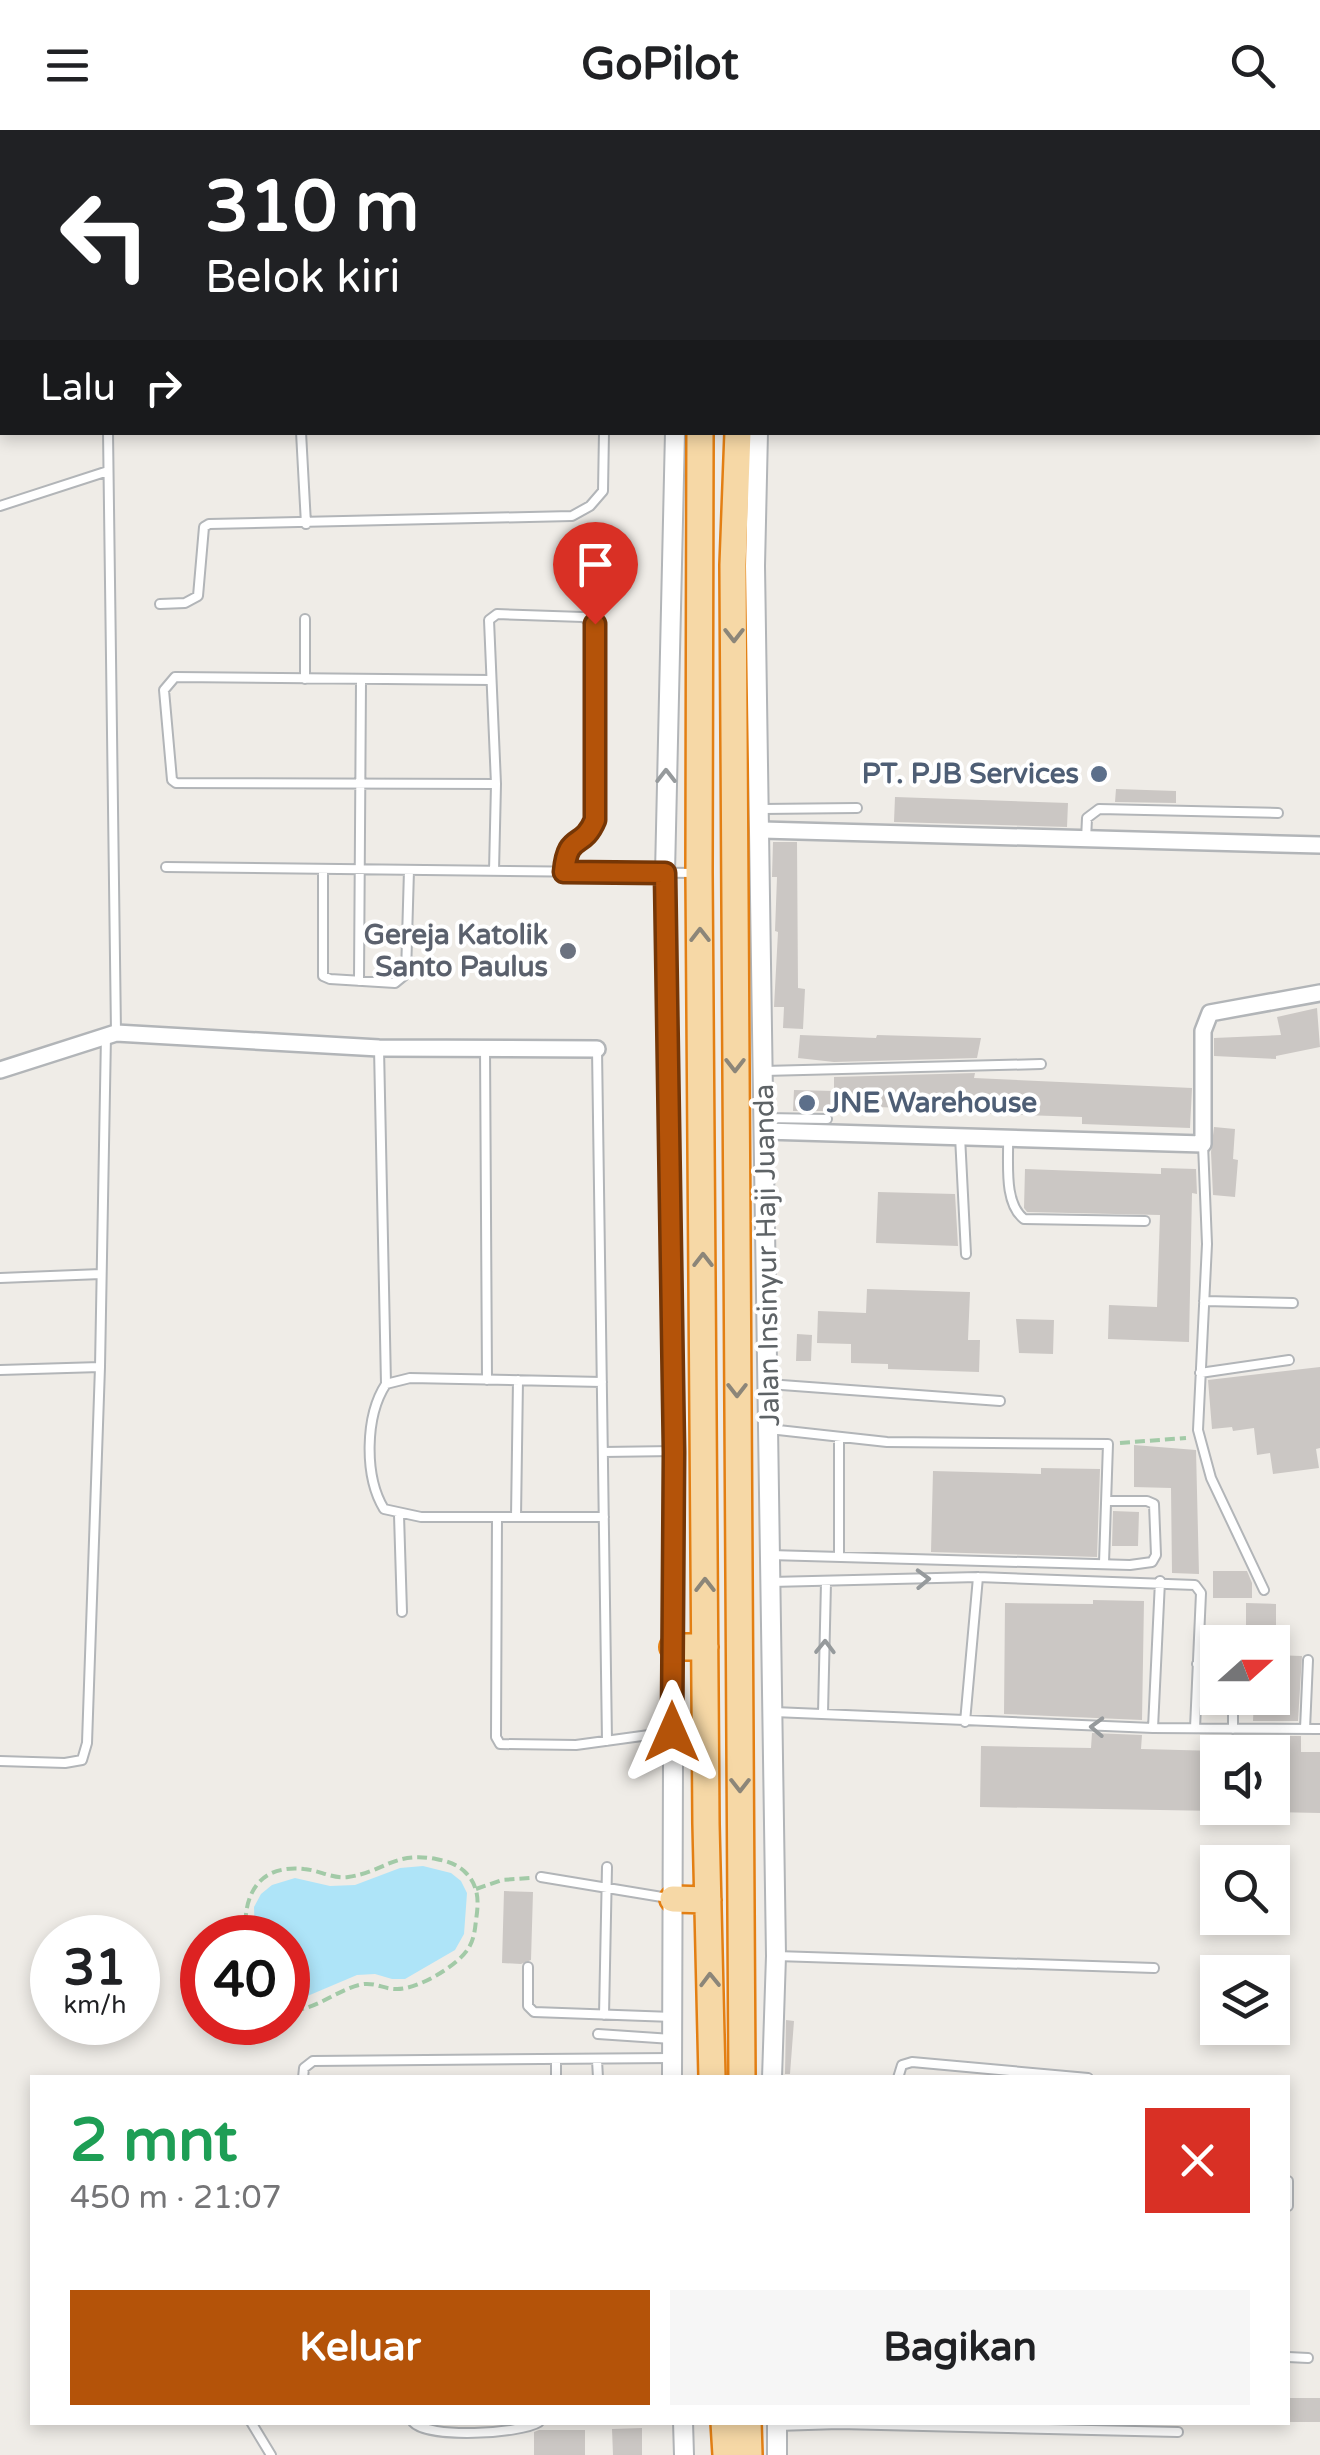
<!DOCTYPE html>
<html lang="id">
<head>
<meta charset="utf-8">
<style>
	body { margin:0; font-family:"Varela Round",sans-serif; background:#f6f6f6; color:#202124; height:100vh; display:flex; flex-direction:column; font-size:38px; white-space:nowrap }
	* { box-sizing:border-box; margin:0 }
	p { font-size:32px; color:#757577 }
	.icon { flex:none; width:55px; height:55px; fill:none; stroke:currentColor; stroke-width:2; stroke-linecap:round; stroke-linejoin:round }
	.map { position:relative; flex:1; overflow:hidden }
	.drawer { position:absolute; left:30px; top:1945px; width:1260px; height:350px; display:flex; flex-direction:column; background:#fff; border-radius:0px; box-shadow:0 5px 15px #0003 }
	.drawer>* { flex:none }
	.guide { position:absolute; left:0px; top:0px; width:1320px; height:305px; box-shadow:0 5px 15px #0003; background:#202124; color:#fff; overflow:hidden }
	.needle { width:65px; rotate:69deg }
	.fabs { position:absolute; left:1200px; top:1495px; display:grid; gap:20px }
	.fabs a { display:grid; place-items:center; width:90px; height:90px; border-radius:0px; background:#fff; box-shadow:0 5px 15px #0003; font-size:50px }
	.speed { position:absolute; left:30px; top:1785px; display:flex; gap:20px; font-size:50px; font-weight:700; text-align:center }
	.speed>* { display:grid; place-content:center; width:130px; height:130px; border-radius:50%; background:#fff; box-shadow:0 5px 15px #0003; line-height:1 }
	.speed small { font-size:25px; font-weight:400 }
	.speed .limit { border:15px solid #d22; background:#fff; color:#111 }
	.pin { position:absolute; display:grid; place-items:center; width:85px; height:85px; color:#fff; margin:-102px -42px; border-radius:50% 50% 50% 0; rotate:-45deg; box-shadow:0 0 10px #0007 }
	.pin .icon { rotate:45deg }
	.me { position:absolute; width:110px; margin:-55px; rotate:0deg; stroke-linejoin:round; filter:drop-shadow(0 0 8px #0008) }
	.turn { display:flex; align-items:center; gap:35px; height:210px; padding:0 40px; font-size:45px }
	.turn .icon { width:130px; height:130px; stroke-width:2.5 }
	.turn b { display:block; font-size:70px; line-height:85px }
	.then { display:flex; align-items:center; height:95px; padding:0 40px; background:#0003; gap:20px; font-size:38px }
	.round { display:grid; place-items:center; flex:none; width:105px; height:105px; border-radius:0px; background:#f6f6f6 }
	.summary { display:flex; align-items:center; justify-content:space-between; height:170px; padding:0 40px }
	h1 { font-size:60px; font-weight:700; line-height:75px; color:#1e9e55 }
	.action { display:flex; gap:20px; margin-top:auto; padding:20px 40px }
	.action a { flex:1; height:115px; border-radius:0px; background:#b45309; color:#fff; font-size:40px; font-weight:700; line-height:115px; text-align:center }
	.action a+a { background:#f6f6f6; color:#202124 }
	header { display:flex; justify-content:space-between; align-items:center; height:130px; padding:0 40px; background:#fff; font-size:45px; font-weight:700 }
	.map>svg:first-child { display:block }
	.water { fill:#aee4f8 }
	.building { fill:#cbc7c4 }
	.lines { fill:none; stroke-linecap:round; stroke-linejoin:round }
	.service-casing { stroke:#b2b5b8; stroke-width:12 }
	.minor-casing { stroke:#b2b5b8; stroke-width:20 }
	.tertiary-casing { stroke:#b2b5b8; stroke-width:22 }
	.trunk-casing { stroke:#e37f13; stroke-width:30 }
	.path { stroke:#a2caa7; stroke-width:4; stroke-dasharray:10 5; stroke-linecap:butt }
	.service { stroke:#fff; stroke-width:8 }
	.minor { stroke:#fff; stroke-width:15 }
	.tertiary { stroke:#fff; stroke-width:18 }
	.trunk { stroke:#f6d8a6; stroke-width:25 }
	.oneway { stroke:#8c8679 }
	.oneway2 { stroke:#969a9c }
	.route-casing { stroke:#753606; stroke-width:25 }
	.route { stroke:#b45309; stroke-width:18 }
	.service-dot { fill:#5c6f8a; stroke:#fff; stroke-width:4 }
	.worship-dot { fill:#6b7280; stroke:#fff; stroke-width:4 }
	.labels { text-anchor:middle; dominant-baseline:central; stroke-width:8; stroke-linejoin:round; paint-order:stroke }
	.service-label { font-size:28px; font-weight:bold; fill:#4e5e75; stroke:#fff; text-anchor:end }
	.worship-label { font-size:28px; font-weight:bold; fill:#5b616d; stroke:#fff; text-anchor:end }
	.street-label { font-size:28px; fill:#5e6366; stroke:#fff }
</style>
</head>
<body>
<header><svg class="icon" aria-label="menu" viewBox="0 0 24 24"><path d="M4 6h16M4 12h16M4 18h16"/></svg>GoPilot<svg class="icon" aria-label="search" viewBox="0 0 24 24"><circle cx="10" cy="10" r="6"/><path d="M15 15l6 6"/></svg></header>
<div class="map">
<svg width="1320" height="2325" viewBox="0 0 1320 2325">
	<rect width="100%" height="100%" fill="#efece7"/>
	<path class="water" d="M423,1736l28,7 10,8 6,12 -3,41 -9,16 -50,29h-13l-17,-5 -18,1 -59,25h-10v-62l-33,-1 -1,-30 7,-13 11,-9 23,-7 35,8 25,-1 45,-17z"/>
	<path class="building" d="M1116,659l60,2v12l-61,-1z
		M895,667l173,6 -1,24 -173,-5z
		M773,712h24l1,146 7,1 -2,40 -20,-1 1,-21h-10l4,-75 -3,-1 2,-54h-5z
		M1317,878l3,39 -44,9v3l-62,-3v-18l67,-3 -4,-18z
		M800,905l76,3 1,-3 104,3 -4,20 -143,4 -36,-4z
		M975,943l-1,5 218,10 -2,40 -108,-4v-7l-179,-6v-3l-77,-3v6h-33l1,-21 40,1v-14z
		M1214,997l21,2 -2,30 5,1 -3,37 -22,-2 -2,-43z
		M1161,1038l35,1 1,25 -5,-1 -3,149 -81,-3 1,-34 48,2 3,-92 -133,-3 -3,-4 1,-39 136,5z
		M878,1062l77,2 3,52 -82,-3z
		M867,1159l103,3 -2,48h12l-1,32 -91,-3v-5l-37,-1v-19l-34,-1 1,-32 48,2z
		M1016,1189l38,1 -1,34 -34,-1z
		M797,1204l15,1 -1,26h-15z
		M1320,1237v81l-4,1 3,19 -46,6 -3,-21 -13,2 -3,-27 -21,3 -1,-4 -20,2 -4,-49z
		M1134,1315l62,5 3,124 -27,-1 -1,-85 -37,-1z
		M1041,1338l59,1 -3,88 -166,-5 2,-81 108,3z
		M1113,1381l26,1 -1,34h-26z
		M1213,1441h34l5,12v15h-39z
		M1093,1470l51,1 -2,119 -138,-6 1,-111 88,1z
		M1246,1473l30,1v36h-30z
		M1272,1525l30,1 -4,65h-45l1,-23h18z
		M1092,1603l50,2 -1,14 77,2v60l-238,-4 1,-61 110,2z
		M1253,1606h48v16h19v61l-48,-1v-60h-19z
		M504,1761l29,1 -2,68 -10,4 -19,-1z
		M786,1890l8,1 -4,53h-5z
		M1288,2268h32v24h-32z
		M642,2298v27h-29l-1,-26z
		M539,2300h46v25h-51v-23z"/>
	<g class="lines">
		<g class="service-casing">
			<path id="service" d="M108,0v2
				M108,302l8,601
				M301,302l5,92
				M0,376l108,-35
				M160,474l25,-1 13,-7 6,-69 5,-3 363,-8 18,-10 13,-15 1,-59
				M305,489v60
				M491,550l-316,-3 -11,13 8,90 4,3 320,1
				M760,679l97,-1
				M1086,710l1,-22 12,-9 179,4
				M166,737l529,6
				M323,739v107l7,3 65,4 11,-9 3,-104
				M494,741l2,-87 -7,-164 8,-6 86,3 12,8v195c-14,30 -26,11 -31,52
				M359,851l2,-300
				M379,918l7,336c-21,32 -22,92 -2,125l37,8h183
				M485,918l2,332
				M597,919l10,692
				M764,941l277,-7
				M765,988l62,1
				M960,1006l6,118
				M1008,1006c1,25 -5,67 16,83l121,2
				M1203,1014l4,100 -9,186 13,48 53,112
				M0,1148l101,-4
				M1204,1171l89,2
				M0,1240l100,-3
				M1200,1243l89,-13
				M386,1254l24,-6 192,4
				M768,1254l232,17
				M769,1299l118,13 221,2 -4,119
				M839,1307v118
				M603,1322l71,-1
				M399,1385l3,97
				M497,1387l-1,220 4,7 76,1 95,-13
				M516,1387l2,-137
				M770,1425l360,10 22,-3 4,-7 -2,-51 -7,-3h-39
				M771,1452l207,-5 217,8 6,8 -6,135
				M1234,1512l1,-5
				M1197,1534h21
				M774,1582l379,16 166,1
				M823,1583l3,-131
				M965,1592l13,-145
				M1153,1598l7,-147
				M1233,1599v-31
				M1305,1599l3,-69
				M0,1631l65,2 17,-3 5,-17 13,-376 6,-332
				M541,1747l127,21
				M776,1826l378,12
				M528,1837v39l6,6 139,5
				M604,1885l3,-148
				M598,1904l74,5
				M597,1930l1,18
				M303,1948l1,-10 9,-7 359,-3
				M556,1948v-18
				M898,1948l4,-13 10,-3 176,16
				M1288,2051v25
				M1288,2227l20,1
				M251,2292l20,33
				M413,2292c15,17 107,12 126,0
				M777,2296l62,-2 339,8"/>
		</g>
		<g class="minor-casing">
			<path id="minor" d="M761,700l559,15
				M0,940l116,-37 263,15 218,1
				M765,1001l438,13v-113l7,-18 110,-20"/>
		</g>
		<g class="tertiary-casing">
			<path id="tertiary" d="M707,2v-2
				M788,2v-2
				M758,302l-3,134 21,1390 -4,122
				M672,1948l2,-627 -9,-578 10,-441
				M683,2292l1,33
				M777,2325v-33"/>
		</g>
		<g class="trunk-casing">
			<path id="trunk" d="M733,2v-2
				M763,2l1,-2
				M700,302l-1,441 7,951 6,254
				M738,302l-5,133 9,1513
				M673,1517h32
				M673,1769l35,1
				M724,2292l2,33
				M748,2292l1,33"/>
		</g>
		<path class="path" d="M1120,1313l66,-5
			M476,1759l26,-9 28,-2
			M246,1808c-4,-40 10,-74 58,-69 15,1 28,10 44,8 36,-5 46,-26 88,-18 11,2 20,5 28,12 15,14 15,30 12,49 -1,10 -2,20 -8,29 -11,17 -51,41 -72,40 -13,0 -23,-8 -37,-4 -24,6 -46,27 -71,25"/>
		<use href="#service" class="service"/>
		<use href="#minor" class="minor"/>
		<use href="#tertiary" class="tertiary"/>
		<use href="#trunk" class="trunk"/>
	</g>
	<defs><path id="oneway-chevron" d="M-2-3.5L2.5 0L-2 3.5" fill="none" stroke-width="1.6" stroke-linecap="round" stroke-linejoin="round" transform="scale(2.5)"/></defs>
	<g class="oneway">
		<use href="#oneway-chevron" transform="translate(734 505) rotate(90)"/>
		<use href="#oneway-chevron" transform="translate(700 805) rotate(-90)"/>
		<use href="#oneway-chevron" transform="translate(735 935) rotate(90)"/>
		<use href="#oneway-chevron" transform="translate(703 1130) rotate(-90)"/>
		<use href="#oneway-chevron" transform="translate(737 1260) rotate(90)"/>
		<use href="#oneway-chevron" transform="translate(705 1455) rotate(-90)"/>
		<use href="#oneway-chevron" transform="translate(740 1655) rotate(90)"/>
		<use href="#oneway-chevron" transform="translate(710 1850) rotate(-91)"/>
	</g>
	<g class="oneway2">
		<use href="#oneway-chevron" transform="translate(666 646) rotate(-90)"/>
		<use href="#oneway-chevron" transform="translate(923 1449) rotate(-2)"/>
		<use href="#oneway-chevron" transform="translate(825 1517) rotate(-89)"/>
		<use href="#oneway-chevron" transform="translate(1097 1597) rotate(-178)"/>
	</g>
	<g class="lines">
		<g class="route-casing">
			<path id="route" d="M595,494v196c-13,31 -27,11 -31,52l101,1 9,579 -2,280"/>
		</g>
		<use href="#route" class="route"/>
	</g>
	<g class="service-dot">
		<circle cx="1099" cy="644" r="10"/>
		<circle cx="807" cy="973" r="10"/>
	</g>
	<circle class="worship-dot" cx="568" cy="821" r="10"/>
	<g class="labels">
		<g class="service-label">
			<text x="1079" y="644">PT. PJB Services</text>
			<text x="827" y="973" text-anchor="start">JNE Warehouse</text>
		</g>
		<g class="worship-label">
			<text x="548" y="805">Gereja Katolik<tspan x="548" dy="32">Santo Paulus</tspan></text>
		</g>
		<g class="street-label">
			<text transform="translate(767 1125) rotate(-91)">Jalan Insinyur Haji Juanda</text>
		</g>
	</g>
</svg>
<div class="fabs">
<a><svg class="needle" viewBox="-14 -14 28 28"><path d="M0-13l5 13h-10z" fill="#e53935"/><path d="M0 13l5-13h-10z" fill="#757577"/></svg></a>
<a><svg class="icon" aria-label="sound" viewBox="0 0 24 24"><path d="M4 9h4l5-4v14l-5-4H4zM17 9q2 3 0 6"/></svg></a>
<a><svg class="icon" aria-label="search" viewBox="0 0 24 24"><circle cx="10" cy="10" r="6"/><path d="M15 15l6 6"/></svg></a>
<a><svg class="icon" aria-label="layers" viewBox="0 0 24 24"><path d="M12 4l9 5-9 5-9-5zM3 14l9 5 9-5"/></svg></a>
</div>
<div class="speed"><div>31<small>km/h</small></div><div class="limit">40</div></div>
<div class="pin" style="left:595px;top:494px;background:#d93025"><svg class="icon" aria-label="arrive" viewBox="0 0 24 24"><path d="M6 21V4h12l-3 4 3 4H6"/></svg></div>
<svg class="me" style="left:672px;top:1602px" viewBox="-20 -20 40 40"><path d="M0-17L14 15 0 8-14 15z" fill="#b45309" stroke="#fff" stroke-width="4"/></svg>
<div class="guide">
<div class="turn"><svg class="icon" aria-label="left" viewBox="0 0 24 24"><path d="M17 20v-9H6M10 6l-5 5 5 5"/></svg><div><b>310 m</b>Belok kiri</div></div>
<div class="then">Lalu<svg class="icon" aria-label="right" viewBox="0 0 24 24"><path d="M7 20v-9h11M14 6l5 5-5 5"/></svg></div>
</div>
<section class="drawer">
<div class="summary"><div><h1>2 mnt</h1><p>450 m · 21:07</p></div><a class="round" style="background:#d93025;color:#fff"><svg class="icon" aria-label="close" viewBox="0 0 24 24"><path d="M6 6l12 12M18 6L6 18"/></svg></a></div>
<div class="action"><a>Keluar</a><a>Bagikan</a></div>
</section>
</div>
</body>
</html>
